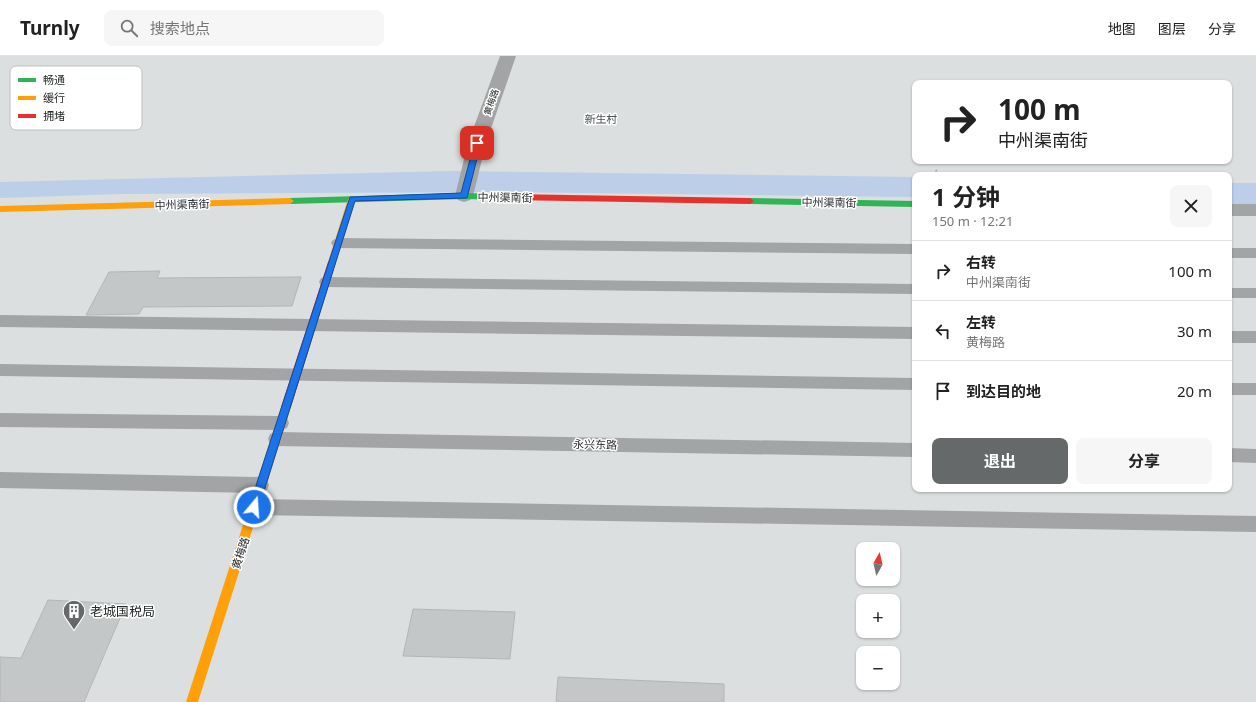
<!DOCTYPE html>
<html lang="zh">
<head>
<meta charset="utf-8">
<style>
	body { margin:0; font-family:"Noto Sans","Noto Sans SC",sans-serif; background:#f6f6f6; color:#222; height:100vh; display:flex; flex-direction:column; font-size:15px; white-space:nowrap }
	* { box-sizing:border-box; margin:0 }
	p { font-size:13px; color:#767676 }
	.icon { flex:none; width:22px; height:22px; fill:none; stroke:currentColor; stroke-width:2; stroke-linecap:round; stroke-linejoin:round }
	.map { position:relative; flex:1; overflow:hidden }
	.side { position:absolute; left:912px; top:116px; width:320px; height:320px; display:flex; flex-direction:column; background:#fff; border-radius:8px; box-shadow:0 1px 3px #0004 }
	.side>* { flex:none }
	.hud { position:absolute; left:912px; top:24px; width:320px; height:84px; border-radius:8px; box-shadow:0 1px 3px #0004; background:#fff; color:#222; overflow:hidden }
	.needle { width:26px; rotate:8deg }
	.controls { position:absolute; left:856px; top:486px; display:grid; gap:8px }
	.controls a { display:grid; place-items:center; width:44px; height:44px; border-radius:8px; background:#fff; box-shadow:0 1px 3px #0004; font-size:20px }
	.pin { position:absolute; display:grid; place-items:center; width:34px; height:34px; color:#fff; margin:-17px; border-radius:8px; box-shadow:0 2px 6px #0006 }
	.me { position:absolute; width:44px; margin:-22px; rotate:18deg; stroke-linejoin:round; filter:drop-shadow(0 0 3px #0008) }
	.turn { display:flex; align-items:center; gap:14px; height:84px; padding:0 20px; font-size:18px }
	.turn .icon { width:52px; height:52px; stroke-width:2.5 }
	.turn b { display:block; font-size:28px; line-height:34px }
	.round { display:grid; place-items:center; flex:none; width:42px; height:42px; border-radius:8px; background:#f6f6f6 }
	.overview { display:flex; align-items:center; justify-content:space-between; height:68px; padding:0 20px }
	h1 { font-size:24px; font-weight:700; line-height:30px }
	.cta { display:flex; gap:8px; margin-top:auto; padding:8px 20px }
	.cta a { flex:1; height:46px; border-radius:8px; background:#666969; color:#fff; font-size:16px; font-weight:700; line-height:46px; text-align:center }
	.cta a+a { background:#f6f6f6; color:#222 }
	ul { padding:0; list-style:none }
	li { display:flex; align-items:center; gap:12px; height:60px; padding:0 20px; border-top:1px solid #e0e0e0 }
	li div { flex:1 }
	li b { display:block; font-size:15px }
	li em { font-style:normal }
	header { display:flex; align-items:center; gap:24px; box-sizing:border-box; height:56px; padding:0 20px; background:#fff; border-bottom:1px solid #e0e0e0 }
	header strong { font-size:19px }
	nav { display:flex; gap:22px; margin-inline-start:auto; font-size:14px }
	.search { width:280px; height:36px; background:#f6f6f6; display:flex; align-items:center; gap:10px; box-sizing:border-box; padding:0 14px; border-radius:8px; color:#767676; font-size:15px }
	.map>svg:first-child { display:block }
	.water { fill:#bccee8 }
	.building { fill:#c4c7c7; stroke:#b3b6b6 }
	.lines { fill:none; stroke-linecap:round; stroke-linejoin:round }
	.path { stroke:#9fa0a0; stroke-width:2; stroke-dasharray:1.5 2.5; stroke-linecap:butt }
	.lane { fill:#a3a4a5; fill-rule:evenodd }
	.street { fill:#a3a4a5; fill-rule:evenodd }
	.fast { fill:#30b455; fill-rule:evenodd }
	.slow { fill:#ff9f0a; fill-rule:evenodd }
	.jam { fill:#e5322d; fill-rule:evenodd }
	.route { fill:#1a73e8; stroke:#114b97 }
	.labels { text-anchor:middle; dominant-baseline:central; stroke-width:3; stroke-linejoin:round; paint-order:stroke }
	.far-street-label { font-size:9px; fill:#272a2a; stroke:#fff }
	.far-quarter-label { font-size:11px; fill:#4b5252; stroke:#fff }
	.street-label { font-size:11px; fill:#272a2a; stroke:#fff }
	.near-poi-label { font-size:13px; fill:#272a2a; stroke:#fff; text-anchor:start }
	.key { fill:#fff; stroke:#bebfbf; stroke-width:1 }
	.key-label { font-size:11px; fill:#272a2a }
</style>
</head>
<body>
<header>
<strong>Turnly</strong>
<div class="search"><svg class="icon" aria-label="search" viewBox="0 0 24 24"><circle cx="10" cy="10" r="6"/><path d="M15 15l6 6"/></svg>搜索地点</div>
<nav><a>地图</a><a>图层</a><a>分享</a></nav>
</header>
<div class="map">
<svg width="1256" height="646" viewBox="0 0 1256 646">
	<rect width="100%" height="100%" fill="#dbdfdf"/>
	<path class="water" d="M451,115l464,6v20l-416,-5 -379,2 -120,4v-16z
		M1229,127h27v21h-27z"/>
	<path class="building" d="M160,215l-3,7 144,-1 -9,29 -149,1 -4,7 -53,1 23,-43z
		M48,544l78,4 -42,98h-84v-45l21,1z
		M413,553l102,3 -5,47 -107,-3z
		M558,621l166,7v18h-168z"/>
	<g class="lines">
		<path class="path" d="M936,114l2,5"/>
		<path class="lane" d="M338,182l577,6v10l-577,-6 -5,-2 -2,-3 2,-3z
			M1229,192h27v10h-27z
			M326,221l589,7v10l-589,-7 -5,-1 -2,-4 2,-4z
			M1229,232h27v10h-27z
			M0,259l915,12v12l-915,-12z
			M1229,275h27v12h-27z
			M0,308l915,14v12l-915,-14z
			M1229,327h27v12h-27z
			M0,357l281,3 6,2 2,5 -2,5 -6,2 -281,-3z
			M276,376l639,11v14l-639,-11 -6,-2 -2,-5 2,-5z
			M1229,392l27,1v14l-27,-1z
			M0,416l261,5 6,3 2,5 -2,5 -6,3 -261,-5z
			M254,443l1002,17v16l-1002,-17 -6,-2 -2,-6 2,-6z"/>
		<path class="street" d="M500,0h16l-30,87 -13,53 -3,4 -6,2 -6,-2 -3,-4 13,-53z
			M1229,148h27v12h-27z"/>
		<path class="fast" d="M464,137l39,1 4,3 -4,3 -39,-1 -174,5 -4,-3 4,-3z
			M750,142l165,3v6l-165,-3 -4,-3z"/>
		<path class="slow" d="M352,140l4,3 -20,63 -1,2h-6l-1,-2 20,-63z
			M290,142l4,3 -4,3 -290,8v-6z
			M286,347l3,1 2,3 -93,295h-12l95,-295 2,-3z"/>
		<path class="jam" d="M503,138l247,4 4,3 -4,3 -247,-4 -4,-3z
			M332,203l4,3 -45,145 -2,3 -3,1 -3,-1 -2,-3 47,-145z"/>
	</g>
	<path class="route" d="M475,85l6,2 -14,55 -112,3 -96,306 -1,4 -4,1 -3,-1 -2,-4 101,-310 111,-4z"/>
	<defs>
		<g id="building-pin" transform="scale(1.15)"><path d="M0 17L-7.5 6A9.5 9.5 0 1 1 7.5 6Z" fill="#666969" stroke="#fff"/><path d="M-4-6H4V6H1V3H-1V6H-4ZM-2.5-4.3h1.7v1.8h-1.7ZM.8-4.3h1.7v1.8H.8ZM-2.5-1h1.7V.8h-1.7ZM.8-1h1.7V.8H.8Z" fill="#fff"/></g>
	</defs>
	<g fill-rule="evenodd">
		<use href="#building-pin" x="74" y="555"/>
	</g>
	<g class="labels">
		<g class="far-street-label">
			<text transform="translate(491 46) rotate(-71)">黄梅路</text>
		</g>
		<g class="far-quarter-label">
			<text x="601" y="62">新生村</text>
		</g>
		<g class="street-label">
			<text transform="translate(505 141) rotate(1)">中州渠南街</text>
			<text transform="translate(829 146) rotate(1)">中州渠南街</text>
			<text transform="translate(182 148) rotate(-2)">中州渠南街</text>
			<text transform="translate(595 388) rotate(1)">永兴东路</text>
			<text transform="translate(240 497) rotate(-72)">黄梅路</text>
		</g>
		<g class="near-poi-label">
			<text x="90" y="555">老城国税局</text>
		</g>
	</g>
	<rect x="10" y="10" width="132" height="64" rx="6" class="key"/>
	<rect x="18" y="22" width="18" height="4" fill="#30b455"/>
	<rect x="18" y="40" width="18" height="4" fill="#ff9f0a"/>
	<rect x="18" y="58" width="18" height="4" fill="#e5322d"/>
	<g class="key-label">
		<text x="43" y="28">畅通</text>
		<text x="43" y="46">缓行</text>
		<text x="43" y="64">拥堵</text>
	</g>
</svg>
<div class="controls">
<a><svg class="needle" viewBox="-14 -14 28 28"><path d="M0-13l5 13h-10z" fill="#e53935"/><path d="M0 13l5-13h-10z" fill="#767676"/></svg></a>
<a>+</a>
<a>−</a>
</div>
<div class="pin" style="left:477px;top:87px;background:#d93025"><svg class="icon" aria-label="arrive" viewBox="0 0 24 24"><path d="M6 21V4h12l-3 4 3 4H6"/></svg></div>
<svg class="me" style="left:254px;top:451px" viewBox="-20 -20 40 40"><circle r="17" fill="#1a73e8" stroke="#fff" stroke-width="3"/><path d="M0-11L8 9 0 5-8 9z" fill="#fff"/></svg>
<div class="hud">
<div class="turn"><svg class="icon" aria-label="right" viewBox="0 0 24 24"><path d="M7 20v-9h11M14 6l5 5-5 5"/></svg><div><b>100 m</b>中州渠南街</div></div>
</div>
<section class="side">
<div class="overview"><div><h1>1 分钟</h1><p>150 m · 12:21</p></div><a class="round"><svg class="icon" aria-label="close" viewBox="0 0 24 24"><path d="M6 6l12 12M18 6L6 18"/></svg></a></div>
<ul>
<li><svg class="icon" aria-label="right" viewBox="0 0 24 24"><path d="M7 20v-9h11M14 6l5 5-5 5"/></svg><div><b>右转</b><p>中州渠南街</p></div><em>100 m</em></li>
<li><svg class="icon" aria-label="left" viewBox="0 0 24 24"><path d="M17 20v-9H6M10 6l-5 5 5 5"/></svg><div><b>左转</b><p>黄梅路</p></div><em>30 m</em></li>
<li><svg class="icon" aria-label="arrive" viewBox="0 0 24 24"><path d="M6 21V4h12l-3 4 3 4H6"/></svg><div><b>到达目的地</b></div><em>20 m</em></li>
</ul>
<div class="cta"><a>退出</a><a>分享</a></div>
</section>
</div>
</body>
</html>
